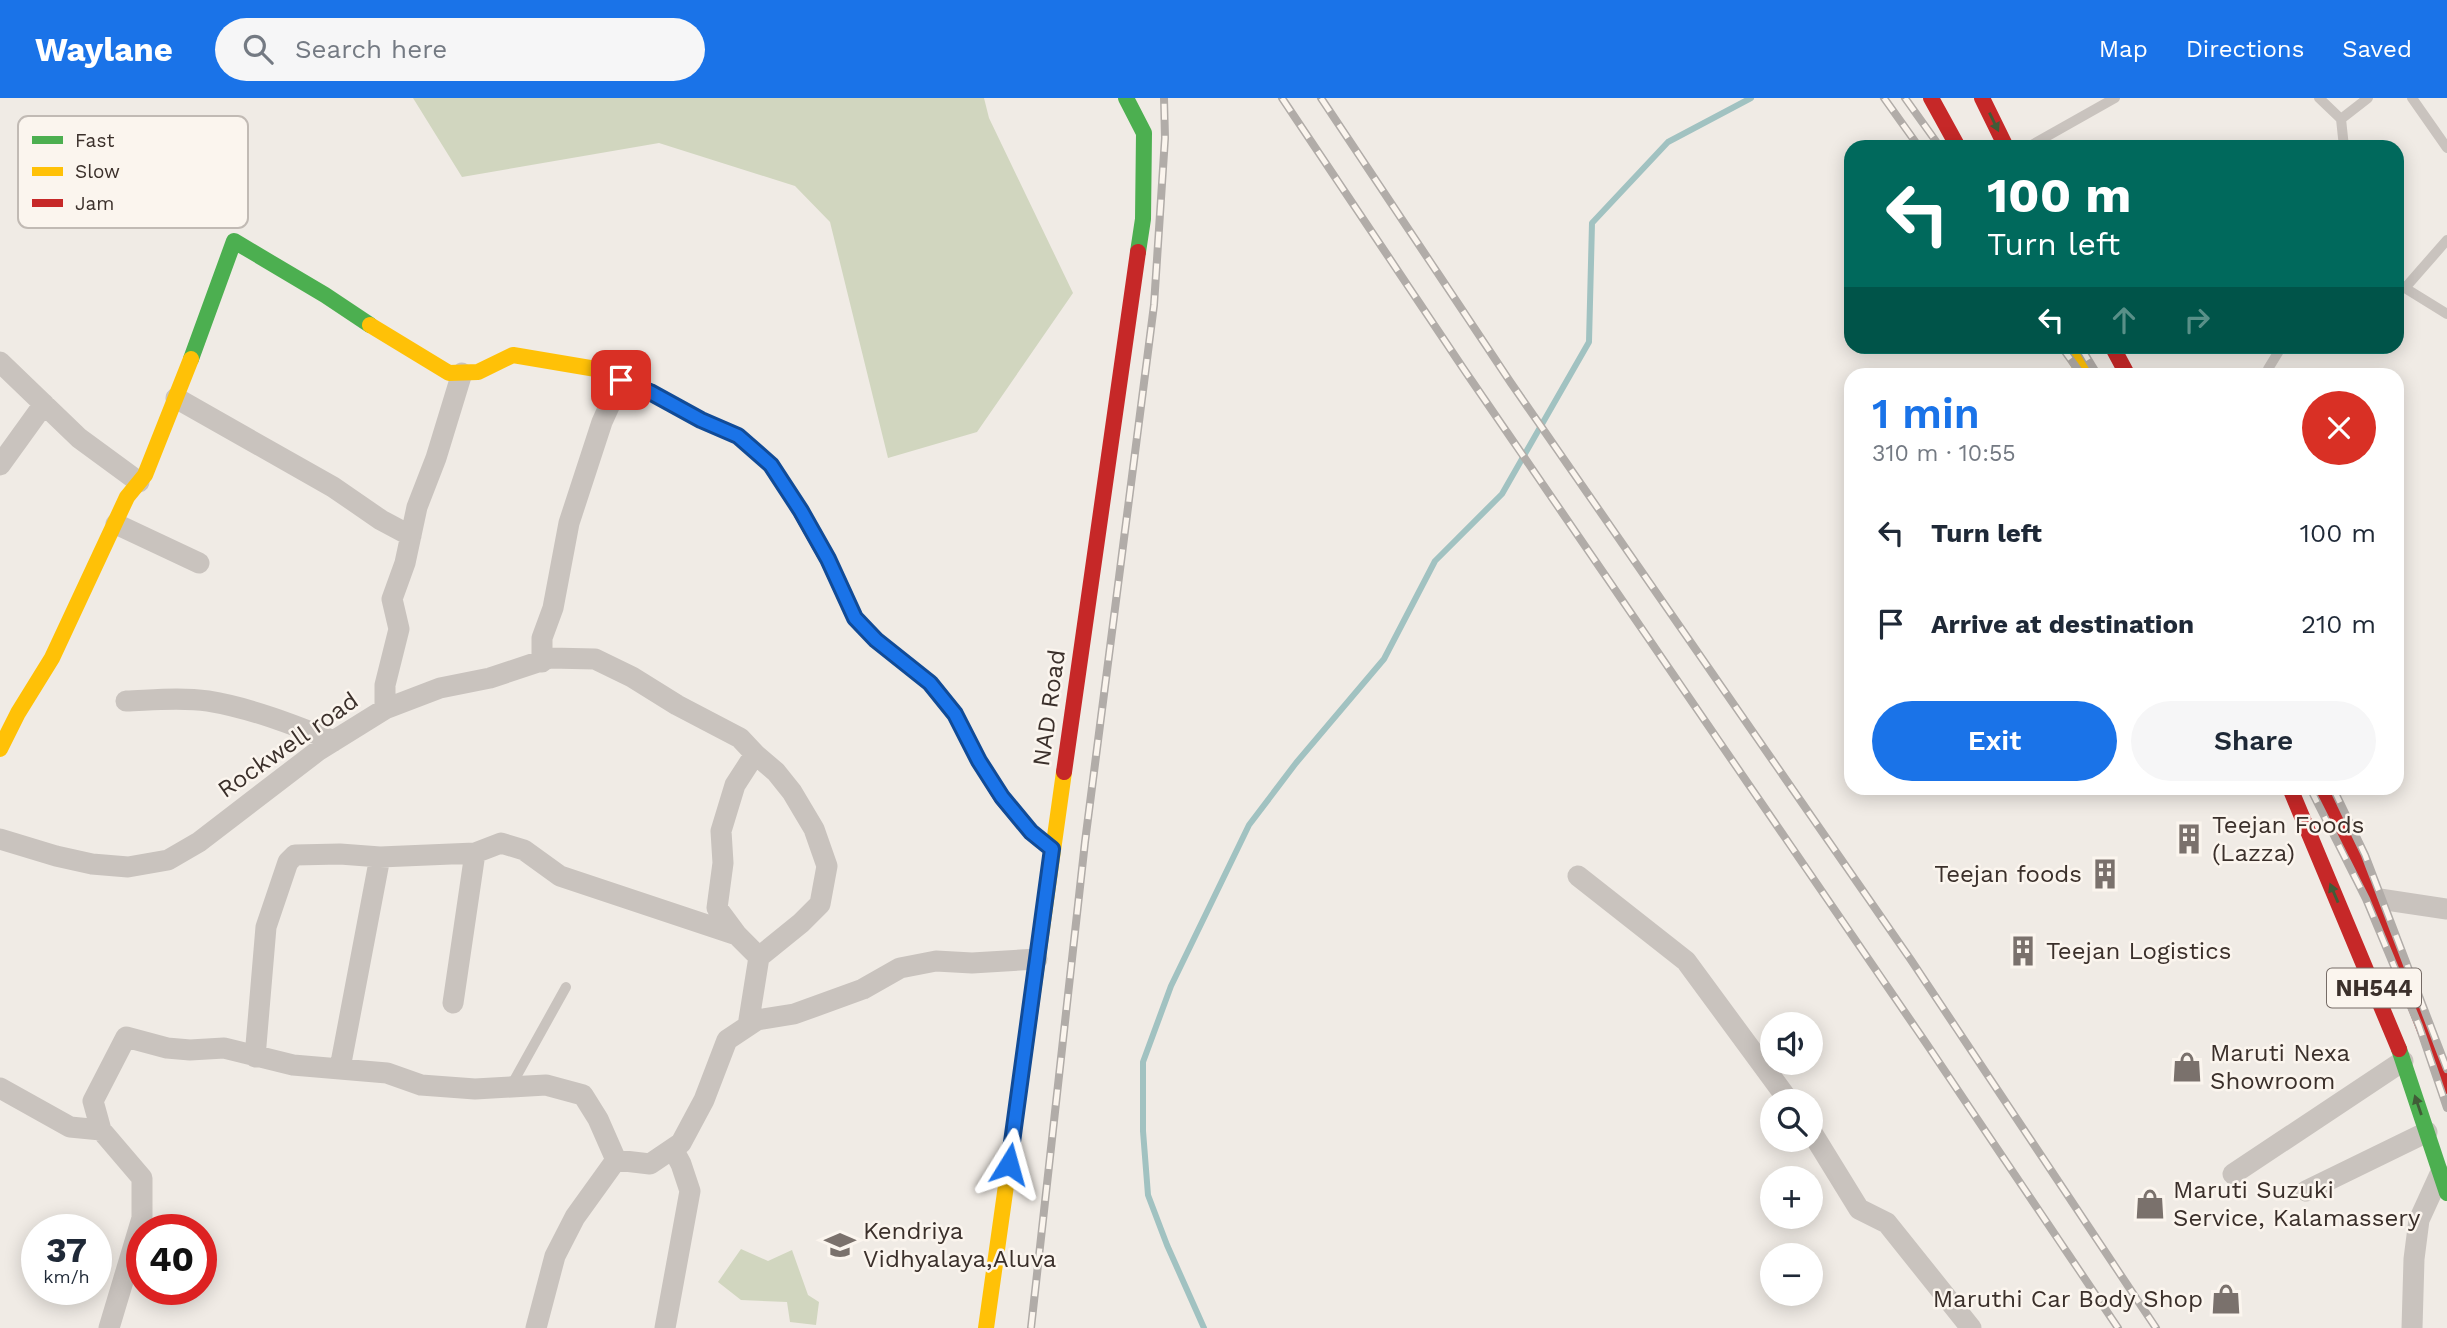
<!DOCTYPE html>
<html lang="en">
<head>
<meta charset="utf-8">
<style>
	body { margin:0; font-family:"Work Sans",sans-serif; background:#f6f6f7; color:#1f2937; height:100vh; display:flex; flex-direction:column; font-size:26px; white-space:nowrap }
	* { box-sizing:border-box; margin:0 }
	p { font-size:23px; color:#747a83 }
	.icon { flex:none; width:38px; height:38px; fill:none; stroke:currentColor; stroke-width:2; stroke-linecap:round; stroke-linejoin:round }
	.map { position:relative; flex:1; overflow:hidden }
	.details { position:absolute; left:1844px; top:270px; width:560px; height:427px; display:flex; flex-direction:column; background:#fff; border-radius:21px; box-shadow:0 4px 18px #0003 }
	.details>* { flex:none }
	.top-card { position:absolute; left:1844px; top:42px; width:560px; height:214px; border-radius:21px; box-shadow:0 4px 18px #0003; background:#00695c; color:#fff; overflow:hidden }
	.buttons { position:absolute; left:1760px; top:914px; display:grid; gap:14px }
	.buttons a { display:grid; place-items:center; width:63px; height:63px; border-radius:50%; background:#fff; box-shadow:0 4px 18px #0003; font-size:35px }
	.speed { position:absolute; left:21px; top:1116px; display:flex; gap:14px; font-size:35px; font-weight:700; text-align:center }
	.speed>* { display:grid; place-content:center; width:91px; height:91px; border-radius:50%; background:#fff; box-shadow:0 4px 18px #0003; line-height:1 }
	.speed small { font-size:18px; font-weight:400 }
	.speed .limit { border:10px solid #d22; background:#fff; color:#111 }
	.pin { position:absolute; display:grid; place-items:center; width:60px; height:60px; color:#fff; margin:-30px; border-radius:14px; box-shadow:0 4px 10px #0006 }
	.me { position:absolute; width:77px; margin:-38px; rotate:8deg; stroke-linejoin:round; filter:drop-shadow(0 0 5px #0008) }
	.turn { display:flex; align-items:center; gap:24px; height:147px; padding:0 28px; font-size:32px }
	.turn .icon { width:91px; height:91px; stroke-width:2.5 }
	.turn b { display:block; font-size:49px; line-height:60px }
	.lanes { display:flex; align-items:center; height:66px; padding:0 28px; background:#0003; justify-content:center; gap:35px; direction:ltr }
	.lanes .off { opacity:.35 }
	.round { display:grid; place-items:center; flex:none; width:74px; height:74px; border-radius:37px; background:#f6f6f7 }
	.headline { display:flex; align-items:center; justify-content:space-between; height:119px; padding:0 28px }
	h1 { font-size:42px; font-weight:600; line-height:52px; color:#1a73e8 }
	.cta { display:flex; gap:14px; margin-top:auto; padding:14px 28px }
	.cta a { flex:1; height:80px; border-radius:42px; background:#1a73e8; color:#fff; font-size:28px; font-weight:600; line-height:80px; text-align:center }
	.cta a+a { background:#f6f6f7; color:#1f2937 }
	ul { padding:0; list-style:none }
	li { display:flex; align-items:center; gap:21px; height:91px; padding:0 28px }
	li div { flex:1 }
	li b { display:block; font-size:26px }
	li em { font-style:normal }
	header { display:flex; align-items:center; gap:42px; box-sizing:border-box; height:98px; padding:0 35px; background:#1a73e8; color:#fff }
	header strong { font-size:33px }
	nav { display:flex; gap:38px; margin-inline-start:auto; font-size:24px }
	.search { width:490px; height:63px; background:#f6f6f7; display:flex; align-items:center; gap:18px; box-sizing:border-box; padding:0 24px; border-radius:38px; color:#747a83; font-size:26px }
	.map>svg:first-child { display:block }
	.green { fill:#d1d6bf }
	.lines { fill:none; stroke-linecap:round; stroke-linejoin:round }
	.stream { stroke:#a1c2c1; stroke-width:6 }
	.lane { stroke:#c9c3be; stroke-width:10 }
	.street { stroke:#c9c3be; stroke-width:21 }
	.fast { stroke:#4caf50; stroke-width:16 }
	.slow { stroke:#ffc107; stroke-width:16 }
	.jam { stroke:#c62828; stroke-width:16 }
	.rail-casing { stroke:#b1aca8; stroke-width:8 }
	.rail { stroke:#fbf5ee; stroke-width:5; stroke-dasharray:16; stroke-linecap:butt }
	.oneway { fill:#415c38 }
	.route-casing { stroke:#114b97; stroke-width:18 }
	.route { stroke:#1a73e8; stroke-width:12 }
	.labels { text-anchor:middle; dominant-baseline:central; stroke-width:5; stroke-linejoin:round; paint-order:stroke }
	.shield { fill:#fbf5ee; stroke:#756b66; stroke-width:2 }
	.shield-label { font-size:23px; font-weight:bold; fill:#3b302b }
	.street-label { font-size:24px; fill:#3b302b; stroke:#fbf5ee }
	.poi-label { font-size:24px; fill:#3b302b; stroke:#fbf5ee; text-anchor:start }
	.key { fill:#fbf5ee; stroke:#c1bab4; stroke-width:2 }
	.key-label { font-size:19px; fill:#3b302b }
</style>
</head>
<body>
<header>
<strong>Waylane</strong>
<div class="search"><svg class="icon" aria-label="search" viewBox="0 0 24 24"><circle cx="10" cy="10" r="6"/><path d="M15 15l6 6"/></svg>Search here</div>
<nav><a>Map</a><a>Directions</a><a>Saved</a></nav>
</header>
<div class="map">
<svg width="2447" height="1230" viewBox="0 0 2447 1230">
	<rect width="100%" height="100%" fill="#f0ebe5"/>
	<path class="green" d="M413,0h571l5,20 84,175 -96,139 -89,26 -58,-236 -35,-36 -136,-43 -197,34z
		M741,1151l27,12 24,-11 16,45 11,7 -3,23 -26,-3 -3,-20 -46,-2 -23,-18z"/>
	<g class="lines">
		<path class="stream" d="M1204,1230l-37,-83 -19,-50 -5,-64v-69l28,-76 78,-161 47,-62 88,-104 51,-98 67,-67 87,-152 3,-119 76,-81 83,-44"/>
		<path class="lane" d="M2319,0l22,21 27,-21
			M2412,0l35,50
			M2341,21l3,28
			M2028,49l87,-49
			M2398,185l7,5 42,-48
			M2405,190l42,26
			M2268,271l14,-23
			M1851,484h1
			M511,988l55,-99"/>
		<path class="street" d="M0,264l79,76 60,44
			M176,300l157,89 48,33 30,16
			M0,367l44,-61
			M116,426l83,39
			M542,564v-24l11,-30 16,-85 33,-101 19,-42
			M126,603c27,-1 55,-4 82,0 43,7 86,24 126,40
			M385,611v-24l14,-56 -7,-30 13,-36 12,-56 19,-49 26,-85
			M0,741l56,17 36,8 36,3 40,-7 31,-18 120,-92 66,-41 55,-21 50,-10 60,-20 45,1 37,18 45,28 63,33 15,16
			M1578,778l108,85 103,140
			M2373,800l74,11
			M453,905l22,-150
			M748,928l11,-69 -22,-22 -20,-27 6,-45 -2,-32 14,-46 20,-31 21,18 16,20 22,37 13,37 -7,38 -19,19 -42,34
			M255,959l11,-130 22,-65 7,-7 45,-1 40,3 95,-4 26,-10 23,7 36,26 177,59
			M340,970l40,-211
			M0,990l70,39 31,3 -8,-29 33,-64 41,11 23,2 34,-2 69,17 94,8 34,12 54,4 71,-4 37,10 15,24 18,41 34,4 31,-21 23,-43 23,-60 30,-20 37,-6 69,-25 37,-21 36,-7 36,2 65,-4
			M101,1032l41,48v40l-33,110
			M1811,1033l48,78 28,14 84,105
			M2233,1076l170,-113
			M2306,1093l121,-59
			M536,1230l19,-72 20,-39 41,-57
			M665,1230l25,-137 -9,-27 -8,-15
			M2412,1230l2,-69 5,-39 21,-46"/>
		<path class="fast" d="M1126,0l18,35 -1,86 -5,33
			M191,261l43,-118 91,54 45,30
			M2399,951l48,144"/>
		<path class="slow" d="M370,227l79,48 29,-1 35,-17 83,14 54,23 51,28 37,16 33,29 26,40
			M2069,248l15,28
			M0,651l18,-36 34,-55 75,-161 18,-22 46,-116
			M986,1230l78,-556"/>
		<path class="jam" d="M1931,0l27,49
			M1982,0l24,49
			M2112,248l15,28
			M797,407l31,55 27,58 21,22 54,43 25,31 24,47 23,37 29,34 21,17
			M1064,674l74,-520
			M2290,690l109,261
			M2323,690l50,110 74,188"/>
		<g class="rail-casing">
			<path id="rail" d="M1282,0l183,273 461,672 192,285
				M1321,0l190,285 400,577 245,368
				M1884,0l35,49
				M1905,0l35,49
				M2061,248l20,28
				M2080,248l17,28
				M2310,690l56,111 53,127 28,82
				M2333,690l32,67 82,214
				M1031,1230l54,-486 69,-537 11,-167 -1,-40"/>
		</g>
		<use href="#rail" class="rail"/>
	</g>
	<defs><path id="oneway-solid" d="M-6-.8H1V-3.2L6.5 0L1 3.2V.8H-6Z" transform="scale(1.75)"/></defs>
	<g class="oneway">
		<use href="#oneway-solid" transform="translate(1994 24) rotate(64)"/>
		<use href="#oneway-solid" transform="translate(2334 795) rotate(-113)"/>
		<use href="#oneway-solid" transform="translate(2418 1007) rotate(-109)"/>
	</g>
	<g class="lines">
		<g class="route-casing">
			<path id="route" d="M621,282l29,12 51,28 37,16 33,29 30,46 27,48 27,59 21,22 54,43 25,31 24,47 23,36 29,35 21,17 -43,315"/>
		</g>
		<use href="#route" class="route"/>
	</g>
	<defs>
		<g id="building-bare" transform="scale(2.415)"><path d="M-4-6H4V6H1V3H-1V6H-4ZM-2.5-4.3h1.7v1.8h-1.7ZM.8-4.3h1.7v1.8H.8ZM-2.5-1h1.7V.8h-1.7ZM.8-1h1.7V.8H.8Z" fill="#7a716c" stroke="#fbf5ee" stroke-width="2.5" paint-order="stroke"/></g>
		<g id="shop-bare" transform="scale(2.415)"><path d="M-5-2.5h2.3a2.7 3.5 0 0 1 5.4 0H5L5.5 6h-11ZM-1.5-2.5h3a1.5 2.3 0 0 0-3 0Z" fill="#7a716c" stroke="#fbf5ee" stroke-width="2.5" paint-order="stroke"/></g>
		<g id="school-bare" transform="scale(2.415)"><path d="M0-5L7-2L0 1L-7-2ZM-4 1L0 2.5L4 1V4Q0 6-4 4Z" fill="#7a716c" stroke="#fbf5ee" stroke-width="2.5" paint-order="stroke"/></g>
	</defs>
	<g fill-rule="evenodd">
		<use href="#building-bare" x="2189" y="741"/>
		<use href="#building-bare" x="2105" y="776"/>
		<use href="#building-bare" x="2023" y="853"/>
		<use href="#shop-bare" x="2187" y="969"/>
		<use href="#shop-bare" x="2150" y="1106"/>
		<use href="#school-bare" x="840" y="1147"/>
		<use href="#shop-bare" x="2226" y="1201"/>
	</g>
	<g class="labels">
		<rect class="shield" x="2327" y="870.5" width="94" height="39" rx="5"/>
		<g class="shield-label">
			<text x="2374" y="890">NH544</text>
		</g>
		<g class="street-label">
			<text transform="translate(1049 610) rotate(-82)">NAD Road</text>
			<text transform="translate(288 647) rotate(-35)">Rockwell road</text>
		</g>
		<g class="poi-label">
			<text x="2212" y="727">Teejan Foods<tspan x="2212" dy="28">(Lazza)</tspan></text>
			<text x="2082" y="776" text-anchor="end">Teejan foods</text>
			<text x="2046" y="853">Teejan Logistics</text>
			<text x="2210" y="955">Maruti Nexa<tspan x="2210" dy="28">Showroom</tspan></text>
			<text x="2173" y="1092">Maruti Suzuki<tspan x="2173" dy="28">Service, Kalamassery</tspan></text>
			<text x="863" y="1133">Kendriya<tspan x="863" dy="28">Vidhyalaya,Aluva</tspan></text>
			<text x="2203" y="1201" text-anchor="end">Maruthi Car Body Shop</text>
		</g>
	</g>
	<rect x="18" y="18" width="230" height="112" rx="10" class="key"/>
	<rect x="32" y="38" width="31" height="8" fill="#4caf50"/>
	<rect x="32" y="69" width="31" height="9" fill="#ffc107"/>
	<rect x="32" y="101" width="31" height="8" fill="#c62828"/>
	<g class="key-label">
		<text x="75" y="49">Fast</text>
		<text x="75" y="80">Slow</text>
		<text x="75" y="112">Jam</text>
	</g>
</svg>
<div class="buttons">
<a><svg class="icon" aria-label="sound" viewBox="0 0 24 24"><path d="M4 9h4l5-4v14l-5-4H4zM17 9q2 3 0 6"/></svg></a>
<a><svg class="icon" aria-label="search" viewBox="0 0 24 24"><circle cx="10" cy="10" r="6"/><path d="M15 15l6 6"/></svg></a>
<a>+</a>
<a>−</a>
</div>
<div class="speed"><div>37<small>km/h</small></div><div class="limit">40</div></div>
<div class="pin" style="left:621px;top:282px;background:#d93025"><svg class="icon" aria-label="arrive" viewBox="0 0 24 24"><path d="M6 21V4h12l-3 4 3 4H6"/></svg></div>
<svg class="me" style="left:1009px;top:1066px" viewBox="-20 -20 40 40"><path d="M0-17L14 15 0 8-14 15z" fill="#1a73e8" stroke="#fff" stroke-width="4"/></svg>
<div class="top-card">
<div class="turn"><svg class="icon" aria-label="left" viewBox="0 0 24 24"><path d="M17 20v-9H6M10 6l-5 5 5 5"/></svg><div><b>100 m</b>Turn left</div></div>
<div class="lanes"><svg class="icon" aria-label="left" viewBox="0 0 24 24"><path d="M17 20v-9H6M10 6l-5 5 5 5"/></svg><svg class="icon off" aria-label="ahead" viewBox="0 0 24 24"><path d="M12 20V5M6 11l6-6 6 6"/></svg><svg class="icon off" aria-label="right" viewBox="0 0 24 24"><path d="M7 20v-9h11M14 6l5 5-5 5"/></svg></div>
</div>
<section class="details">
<div class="headline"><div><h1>1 min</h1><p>310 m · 10:55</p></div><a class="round" style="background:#d93025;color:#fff"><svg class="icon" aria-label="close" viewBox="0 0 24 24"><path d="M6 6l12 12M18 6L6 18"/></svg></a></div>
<ul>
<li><svg class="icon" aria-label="left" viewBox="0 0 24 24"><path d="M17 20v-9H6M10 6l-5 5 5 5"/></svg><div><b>Turn left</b></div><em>100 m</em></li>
<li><svg class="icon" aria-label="arrive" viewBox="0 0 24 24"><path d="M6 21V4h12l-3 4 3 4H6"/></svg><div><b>Arrive at destination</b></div><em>210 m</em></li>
</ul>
<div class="cta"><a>Exit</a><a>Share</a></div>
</section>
</div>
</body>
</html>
